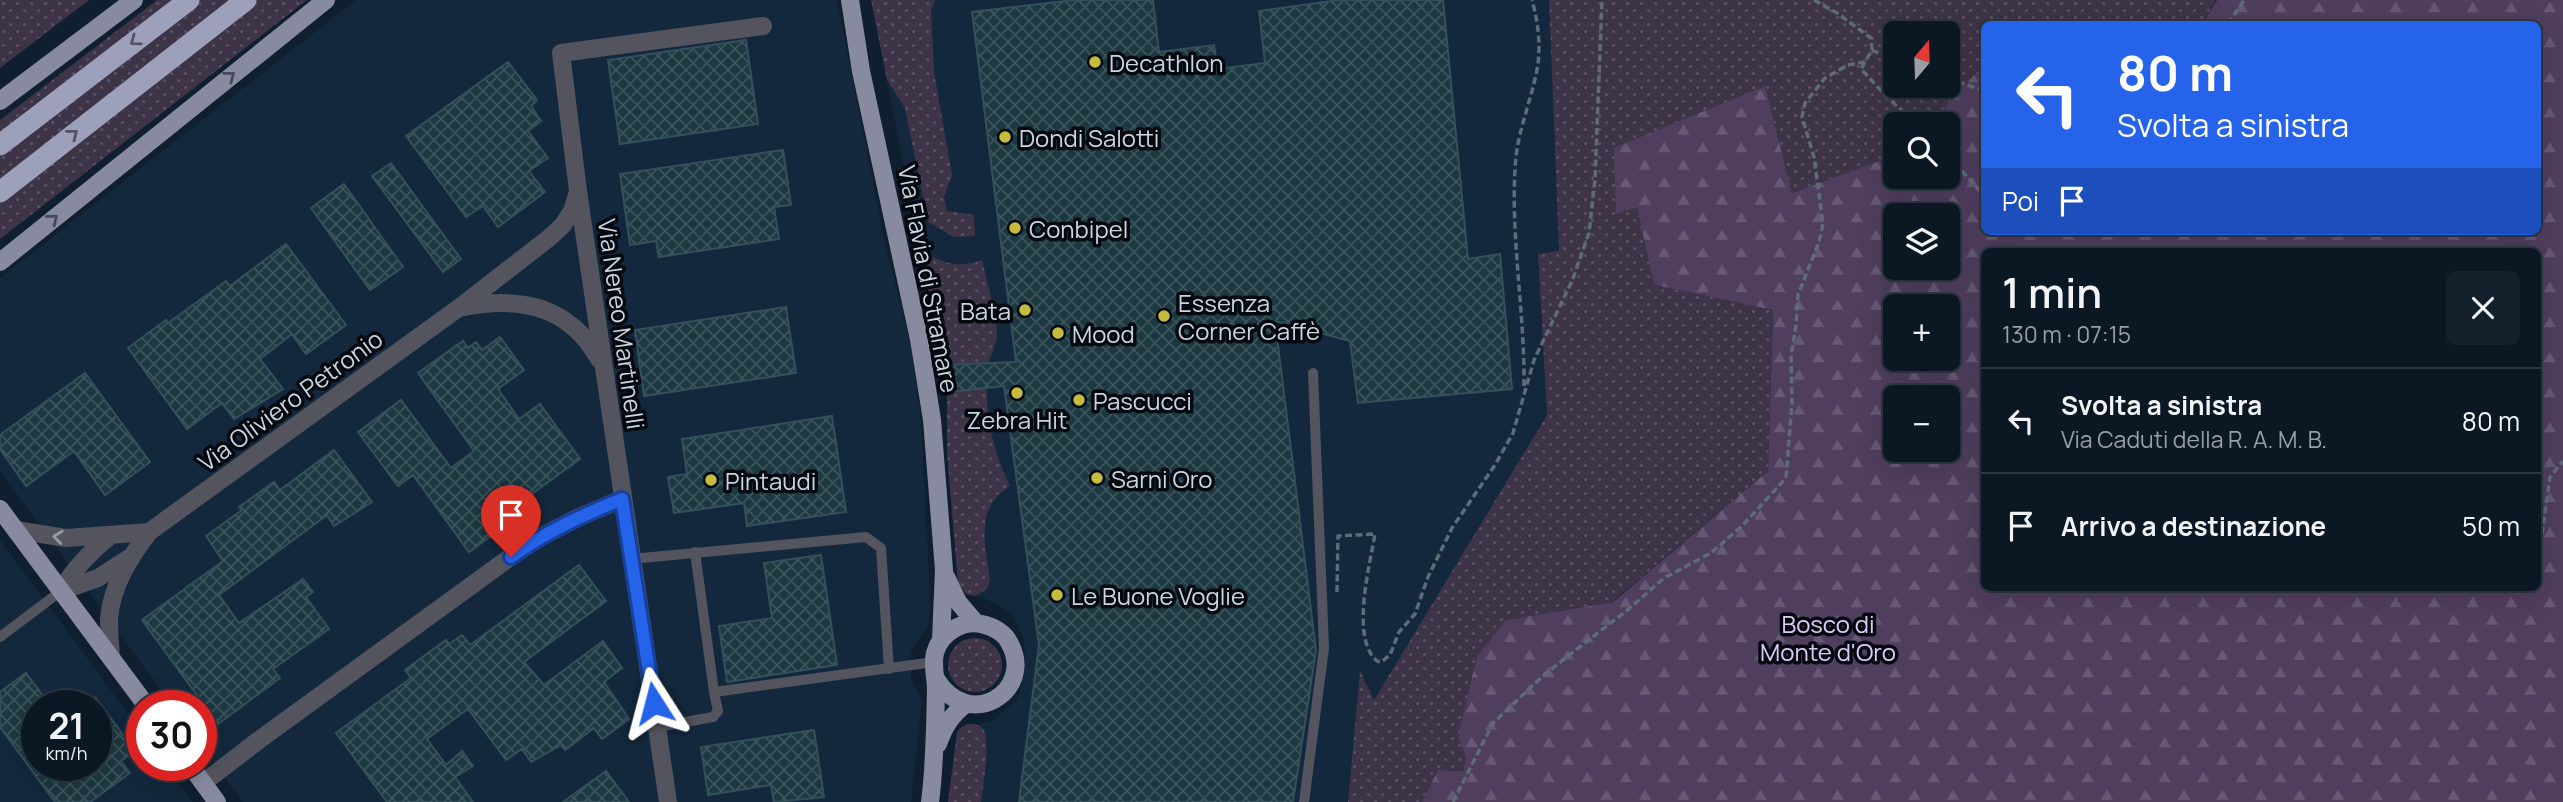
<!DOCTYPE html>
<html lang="it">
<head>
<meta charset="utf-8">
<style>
	body { margin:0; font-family:Manrope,sans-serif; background:#14202b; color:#f1f3f6; height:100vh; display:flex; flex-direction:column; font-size:26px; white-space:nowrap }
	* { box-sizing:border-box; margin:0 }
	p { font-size:23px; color:#9a9fa6 }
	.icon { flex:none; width:38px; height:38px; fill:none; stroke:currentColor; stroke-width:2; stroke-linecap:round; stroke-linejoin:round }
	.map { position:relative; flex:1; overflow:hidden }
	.drawer { position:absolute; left:1981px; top:248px; width:560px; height:343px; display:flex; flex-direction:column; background:#0b1723; border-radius:10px; box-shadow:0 7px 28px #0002,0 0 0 2px #2b3641 }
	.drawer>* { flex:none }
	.hud { position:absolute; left:1981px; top:21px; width:560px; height:214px; border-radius:10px; box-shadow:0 7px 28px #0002,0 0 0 2px #2b3641; background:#2563eb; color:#fff; overflow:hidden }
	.needle { width:46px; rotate:19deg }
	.tools { position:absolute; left:1883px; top:21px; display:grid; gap:14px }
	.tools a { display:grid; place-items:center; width:77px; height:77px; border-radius:10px; background:#0b1723; box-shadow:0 7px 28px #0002,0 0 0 2px #2b3641; font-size:35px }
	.speed { position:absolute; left:21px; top:690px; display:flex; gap:14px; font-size:35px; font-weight:700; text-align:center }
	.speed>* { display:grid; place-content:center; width:91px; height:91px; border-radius:50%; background:#0b1723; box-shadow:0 7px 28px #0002,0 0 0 2px #2b3641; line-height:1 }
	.speed small { font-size:18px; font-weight:400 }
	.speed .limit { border:10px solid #d22; background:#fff; color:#111 }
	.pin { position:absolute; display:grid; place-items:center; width:60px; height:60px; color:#fff; margin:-72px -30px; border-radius:50% 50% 50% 0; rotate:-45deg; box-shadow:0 0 7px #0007 }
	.pin .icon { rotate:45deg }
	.me { position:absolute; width:77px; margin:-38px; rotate:351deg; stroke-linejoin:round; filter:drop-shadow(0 0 5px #0008) }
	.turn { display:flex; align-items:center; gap:24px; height:147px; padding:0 21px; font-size:32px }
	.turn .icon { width:91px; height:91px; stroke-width:2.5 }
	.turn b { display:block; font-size:49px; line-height:60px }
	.then { display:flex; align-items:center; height:66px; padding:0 21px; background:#0003; gap:14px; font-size:26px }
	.round { display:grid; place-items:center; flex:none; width:74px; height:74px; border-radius:10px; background:#14202b }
	.summary { display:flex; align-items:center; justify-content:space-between; height:119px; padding:0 21px }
	h1 { font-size:42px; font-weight:600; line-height:52px }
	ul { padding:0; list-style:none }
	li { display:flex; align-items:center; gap:21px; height:105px; padding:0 21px; border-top:2px solid #2b3641 }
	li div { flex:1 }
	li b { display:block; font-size:26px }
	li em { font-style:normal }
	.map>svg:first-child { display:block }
	.built { fill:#13283d; fill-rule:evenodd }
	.grass { fill:url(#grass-dots); fill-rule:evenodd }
	.forest { fill:url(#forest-firs); fill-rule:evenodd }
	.building { fill:url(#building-cross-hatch); stroke:#34505a; stroke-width:2 }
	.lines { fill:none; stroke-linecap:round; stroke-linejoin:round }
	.path { stroke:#5e6b79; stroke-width:3.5; stroke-dasharray:7 3.5; stroke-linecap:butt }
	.lane { stroke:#53545e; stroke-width:10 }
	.street { stroke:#53545e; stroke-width:18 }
	.primary { stroke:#888aa0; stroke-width:18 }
	.highway { stroke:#9da0ba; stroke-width:21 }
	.oneway { stroke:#505464 }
	.oneway2 { stroke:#464958 }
	.oneway3 { stroke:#959ba6 }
	.route-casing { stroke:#184099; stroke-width:18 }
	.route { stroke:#2563eb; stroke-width:12 }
	.poi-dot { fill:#c5bc3d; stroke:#04080f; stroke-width:2.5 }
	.labels { text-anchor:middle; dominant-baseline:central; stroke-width:7; stroke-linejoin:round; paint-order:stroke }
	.poi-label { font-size:24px; fill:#cbd5e0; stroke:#04080f; text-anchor:start }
	.street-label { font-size:24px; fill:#cbd5e0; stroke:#04080f }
	.park-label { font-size:24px; fill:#e1c9f7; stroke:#04080f }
</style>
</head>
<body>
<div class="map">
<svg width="2563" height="802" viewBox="0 0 2563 802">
	<defs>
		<pattern id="grass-dots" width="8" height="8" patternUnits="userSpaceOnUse" patternTransform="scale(1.75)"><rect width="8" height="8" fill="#3e3447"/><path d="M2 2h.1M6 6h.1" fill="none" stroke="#595061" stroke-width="1.8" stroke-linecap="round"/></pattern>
		<pattern id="forest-firs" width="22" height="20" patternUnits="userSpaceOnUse" patternTransform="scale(1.75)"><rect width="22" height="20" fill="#4f3e5d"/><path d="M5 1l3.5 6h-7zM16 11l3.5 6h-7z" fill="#675974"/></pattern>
		<pattern id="building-cross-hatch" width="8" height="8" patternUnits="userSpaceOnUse" patternTransform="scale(1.75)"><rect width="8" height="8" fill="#1c3841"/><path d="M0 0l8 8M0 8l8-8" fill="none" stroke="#3c545c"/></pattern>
	</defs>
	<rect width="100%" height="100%" fill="#0f1f2f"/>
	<path class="built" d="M356,0h481l48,243 25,99 11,77 9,177 -1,28 -18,27v30l11,19 -11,102h-668l-42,-57v-40h-29l-172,-234v-193z
		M871,0h678l10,252 -21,3 9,160 -173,286 -14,-28 -12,129h-400l11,-73 8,-5 10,1 14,-4 26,-21 6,-20 2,-22 -1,-19 -10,-22 -9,-8 -21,-11 -18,-4 -8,-11 -11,-131v-60l-4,-27z
		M0,540l142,192v33h24l27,37h-193zM37,705h59v60h-59z"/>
	<path class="grass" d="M0,0h89l-89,68z
		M157,0h150l-307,239v-119z
		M871,0h64l-4,10 3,62 18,103 -8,22 3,14 27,4 1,21 -21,1 -26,-15 -23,-114 -18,-28z
		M1549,0h667l-14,24h-218v49l-10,2 -44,49h-35v31l-103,38 -27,-106 -149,126 21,-7 17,79 119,25 -5,161 -156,131 -106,18 -48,117 8,21 -3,13 -25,-1 -16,32h-74l12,-131 14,29 173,-285 -9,-161 21,-3zM1895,33h53v53h-53z
		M920,250c23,13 37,19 62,10 5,23 14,52 15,74 0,11 -7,21 -9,31 -5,40 4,86 22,121 -37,23 -24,58 -20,95l-3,8 -12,7 -9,-2 -8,-11 -11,-131v-60z
		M948 665a27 27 0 1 1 54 0a27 27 0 1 1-54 0Z
		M967,724c6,0 12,0 16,5 8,11 0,58 -2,73h-33l9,-69 2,-4z"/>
	<path class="forest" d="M2217,0h346v802h-1141l16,-32 25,1 3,-13 -8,-21 19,-80 29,-37 107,-18 155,-131 5,-161 -119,-25 -17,-78 -21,7 -2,-66 151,-62 27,107 103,-38v22h53v-53h-18l44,-49 10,-2v158h554v-207h-336zM1948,215v53h-53v-53zM1984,252h554v336h-554zM1895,306h53v53h-53zM1895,397h53v53h-53z"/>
	<path class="building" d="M1074,0h79l6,52 55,-7 4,24 47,-6 -6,-52 80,-11h104l25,259 32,-5 12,135 -154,14 -8,-62 -75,-20 41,329 -23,152h-274l20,-157 -35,-259 -57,6 -4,-27 73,-3 -44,-350z
		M746,40l12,84 -138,20 -12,-84z
		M508,62l29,38 -6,6 10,15 -13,10 20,27 -19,13 16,21 -47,35 -15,-21 -17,11 -60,-81z
		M783,150l8,55 -17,2 5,32 -120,18 -3,-16 -26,4 -10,-71z
		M391,163l70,96 -18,13 -71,-96z
		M344,184l59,83 -33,23 -59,-82z
		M286,244l60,81 -40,29 -14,-20 -32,25 23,30 -49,30 -12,-16 -35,26 -59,-81 38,-28 2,3 58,-42 4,5z
		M786,307l10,66 -152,23 -9,-66z
		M500,337l24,33 -26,19 21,30 21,-15 40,55 -87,63 6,8 -30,22 -56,-77 -15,11 -40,-54 43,-32 50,68 23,-17 -56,-78 45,-32 5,7 8,-6 6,8z
		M85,373l65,89 -45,33 -31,-44 -48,35 -26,-37v-14z
		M832,416l14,96 -99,14 -3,-23 -70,10 -6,-36 19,-3 -5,-35z
		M334,450l38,52 -38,24 -7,-11 -108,80 20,28 64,-44 10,13 -7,5 23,32 -56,40 7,9 -62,46 -76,-104 81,-59 -17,-25 36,-26 -3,-3 35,-25 6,8z
		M821,555l16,110 -110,17 -8,-56 53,-8 -8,-55z
		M579,565l27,36 -82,61 20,23 59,-44 19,27 -18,14 25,37 -27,20 -8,-11 -29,22 -4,-5 -30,17 -9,-13 -16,11 -38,-51 -41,30 19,26 16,-14 11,15 -18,11 18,25h-86l-51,-69 75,-55 -6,-8 41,-30 3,4 13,-9 8,10z
		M26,673l24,32h-13v60h59v-67l39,53 -14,10 9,12 -40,29h-35l-55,-75v-35z
		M814,730l10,67 -50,5 -3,-17 -63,10 -7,-48z
		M606,771l23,31h-66z"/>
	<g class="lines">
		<path class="path" d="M1814,0l23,13 34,25 1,12 -11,19 24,26 31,29
			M2228,24l16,-24
			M1872,50l23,10
			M1948,78l36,13
			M1948,155l36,41
			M1524,386c1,-75 -15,-157 -8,-229 3,-27 13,-52 19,-78 7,-26 4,-54 -3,-79
			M2542,534l8,-57 13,-16
			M1337,592l1,-56 37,-2c-5,31 -25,104 2,127l4,1 9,-7 9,-23 16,-18 13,-37 24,-49 43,-63 18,-32 21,-73 38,-79 17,-48 6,-54 7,-179
			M1453,802l40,-79 52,-49 85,-66 34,-30 47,-25 31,-27 44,-48 6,-75 -1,-47 5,-31 2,-30 21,-53 4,-18 -9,-67 -12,-40 3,-14 20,-25 23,-13 16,-3"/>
		<path class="lane" d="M695,552l19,140
			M631,559l235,-22 15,11 8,121
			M0,637l61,-46
			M658,727l55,-10 5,-6 -4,-19 220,-30
			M1304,802l20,-154 -11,-275"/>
		<path class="street" d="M464,307c57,-11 105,-1 135,52
			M16,530l50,8 83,-6
			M110,536c-20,16 -36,32 -49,55l37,-13 31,-20
			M111,658c-1,-13 -2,-27 -2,-40 3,-33 21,-61 40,-86l311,-225 89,-69 14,-13 9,-14 5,-16
			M203,783l56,-43 272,-198 46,-24 45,-19
			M668,802l-90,-611 -17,-138 202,-27"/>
		<path class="primary" d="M850,0l11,71 58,268 13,81 12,150 -3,70
			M0,101l134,-101
			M0,262l326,-262
			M0,509l146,196
			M946,577l12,25 18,21
			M938,744c6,-17 13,-29 28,-40
			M190,765l27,37
			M930,802c5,-37 5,-74 6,-112 0,-12 -4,-25 -1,-37 5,-19 26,-33 46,-29 12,2 24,9 29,20 25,47 -41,89 -74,35"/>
		<path class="highway" d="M0,145l189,-145
			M0,192l246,-192"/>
	</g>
	<defs><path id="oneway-chevron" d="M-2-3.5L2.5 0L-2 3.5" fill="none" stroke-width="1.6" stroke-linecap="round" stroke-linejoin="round" transform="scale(1.75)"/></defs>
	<g class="oneway">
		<use href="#oneway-chevron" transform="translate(135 41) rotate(143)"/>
		<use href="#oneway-chevron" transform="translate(73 134) rotate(-38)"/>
	</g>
	<g class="oneway2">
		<use href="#oneway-chevron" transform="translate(230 76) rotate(-38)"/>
		<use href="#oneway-chevron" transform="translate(53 219) rotate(-39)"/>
	</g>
	<use class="oneway3" href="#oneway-chevron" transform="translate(58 537) rotate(-174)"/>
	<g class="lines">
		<g class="route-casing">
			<path id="route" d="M511,557c34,-25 72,-42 111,-58l32,204"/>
		</g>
		<use href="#route" class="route"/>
	</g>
	<g class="poi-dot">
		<circle cx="1095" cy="62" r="7"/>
		<circle cx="1005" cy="137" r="7"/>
		<circle cx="1015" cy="228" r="7"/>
		<circle cx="1025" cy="310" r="7"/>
		<circle cx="1164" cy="316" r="7"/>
		<circle cx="1058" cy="333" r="7"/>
		<circle cx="1017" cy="393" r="7"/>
		<circle cx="1079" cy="400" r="7"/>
		<circle cx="1097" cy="478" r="7"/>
		<circle cx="711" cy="480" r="7"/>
		<circle cx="1057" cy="595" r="7"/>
	</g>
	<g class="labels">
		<g class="poi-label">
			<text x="1109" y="62">Decathlon</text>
			<text x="1019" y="137">Dondi Salotti</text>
			<text x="1029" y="228">Conbipel</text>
			<text x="1178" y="302">Essenza<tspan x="1178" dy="28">Corner Caffè</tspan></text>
			<text x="1011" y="310" text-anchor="end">Bata</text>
			<text x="1072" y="333">Mood</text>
			<text x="1093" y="400">Pascucci</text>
			<text x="1017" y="419" text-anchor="middle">Zebra Hit</text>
			<text x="1111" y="478">Sarni Oro</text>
			<text x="725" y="480">Pintaudi</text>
			<text x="1071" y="595">Le Buone Voglie</text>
		</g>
		<g class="street-label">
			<text transform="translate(929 279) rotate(79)">Via Flavia di Stramare</text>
			<text transform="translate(622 324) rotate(82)">Via Nereo Martinelli</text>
			<text transform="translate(290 400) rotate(-36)">Via Oliviero Petronio</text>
		</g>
		<g class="park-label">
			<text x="1828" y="623">Bosco di<tspan x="1828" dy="28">Monte d'Oro</tspan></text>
		</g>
	</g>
</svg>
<div class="tools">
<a><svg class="needle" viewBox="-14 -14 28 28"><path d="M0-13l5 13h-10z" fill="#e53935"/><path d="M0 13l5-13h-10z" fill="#9a9fa6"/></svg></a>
<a><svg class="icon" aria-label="search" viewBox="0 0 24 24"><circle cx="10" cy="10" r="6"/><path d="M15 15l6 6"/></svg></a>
<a><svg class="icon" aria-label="layers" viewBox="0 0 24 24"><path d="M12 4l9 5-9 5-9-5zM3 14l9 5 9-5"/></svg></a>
<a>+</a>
<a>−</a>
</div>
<div class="speed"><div>21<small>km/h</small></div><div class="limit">30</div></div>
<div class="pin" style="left:511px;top:557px;background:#d93025"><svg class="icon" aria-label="arrive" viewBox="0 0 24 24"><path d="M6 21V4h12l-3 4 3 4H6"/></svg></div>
<svg class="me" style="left:654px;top:703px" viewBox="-20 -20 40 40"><path d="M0-17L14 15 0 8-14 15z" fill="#2563eb" stroke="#fff" stroke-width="4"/></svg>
<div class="hud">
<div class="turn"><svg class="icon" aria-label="left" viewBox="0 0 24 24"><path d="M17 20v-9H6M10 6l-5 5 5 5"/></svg><div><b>80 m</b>Svolta a sinistra</div></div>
<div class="then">Poi<svg class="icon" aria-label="arrive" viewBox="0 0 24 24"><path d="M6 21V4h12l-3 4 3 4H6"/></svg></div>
</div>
<section class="drawer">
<div class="summary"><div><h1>1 min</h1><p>130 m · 07:15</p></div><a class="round"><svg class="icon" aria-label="close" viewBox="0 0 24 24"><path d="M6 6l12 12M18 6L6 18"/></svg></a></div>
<ul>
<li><svg class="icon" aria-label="left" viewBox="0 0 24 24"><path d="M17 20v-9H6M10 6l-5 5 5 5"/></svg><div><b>Svolta a sinistra</b><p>Via Caduti della R. A. M. B.</p></div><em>80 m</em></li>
<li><svg class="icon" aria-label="arrive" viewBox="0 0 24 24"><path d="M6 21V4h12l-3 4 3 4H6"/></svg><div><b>Arrivo a destinazione</b></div><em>50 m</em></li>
</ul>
</section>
</div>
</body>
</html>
